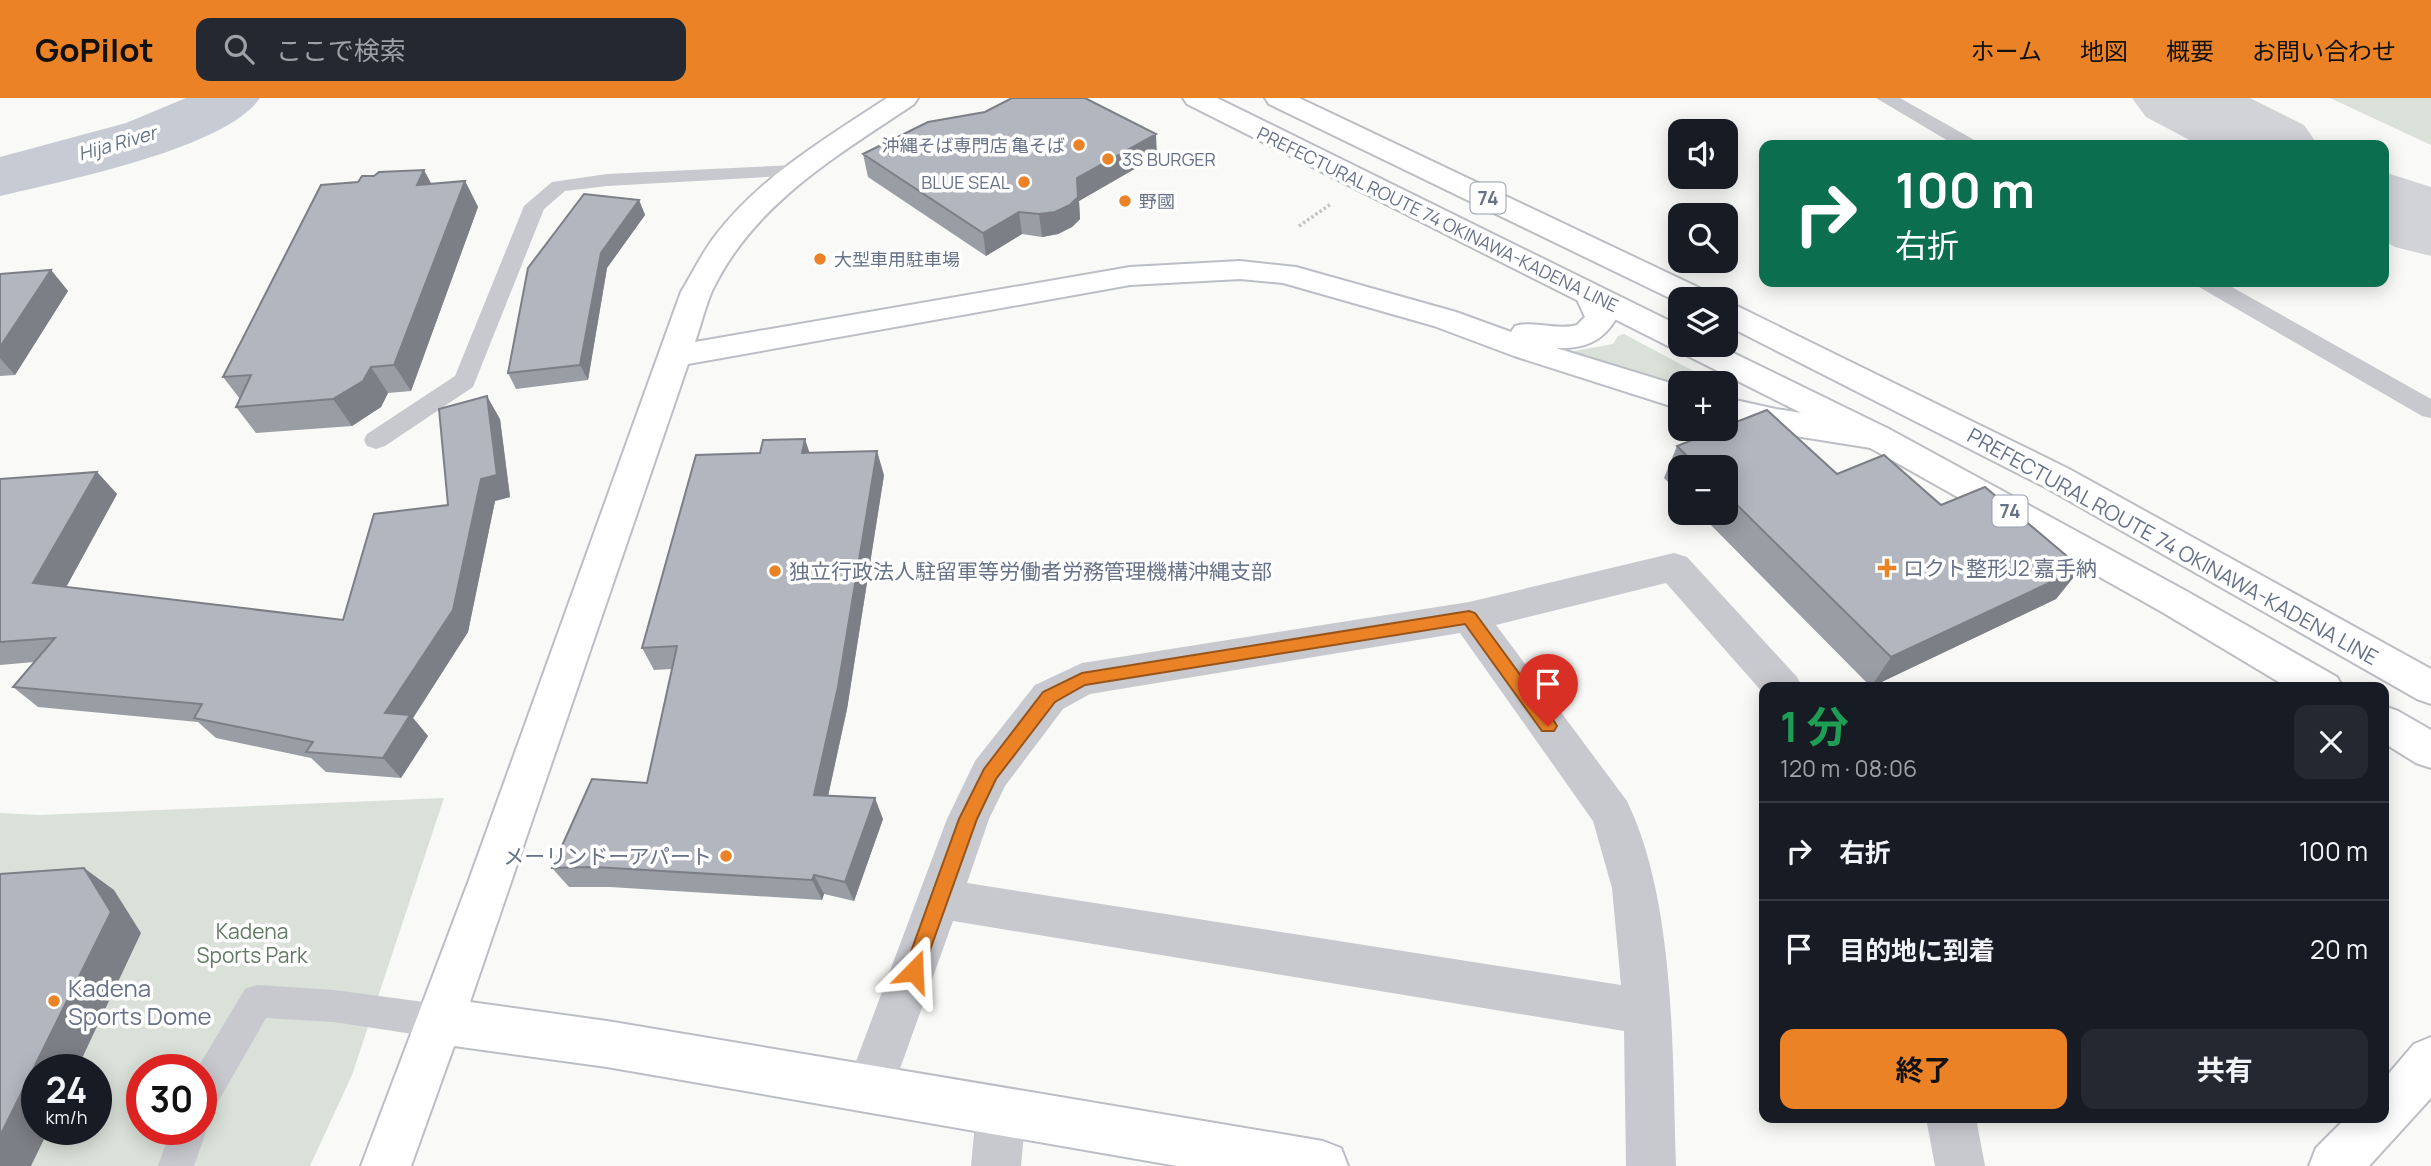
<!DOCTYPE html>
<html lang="ja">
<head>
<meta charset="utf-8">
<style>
	body { margin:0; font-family:Manrope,"Noto Sans JP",sans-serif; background:#242831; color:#f1f3f6; height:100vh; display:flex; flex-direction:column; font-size:26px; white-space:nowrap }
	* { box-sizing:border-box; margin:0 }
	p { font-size:23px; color:#9ea1a6 }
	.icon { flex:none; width:38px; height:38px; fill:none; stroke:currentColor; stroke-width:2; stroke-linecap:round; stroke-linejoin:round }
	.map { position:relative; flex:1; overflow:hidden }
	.side { position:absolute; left:1759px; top:584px; width:630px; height:441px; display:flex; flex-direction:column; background:#171b24; border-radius:14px; box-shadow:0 4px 18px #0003 }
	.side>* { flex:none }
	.hud { position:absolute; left:1759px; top:42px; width:630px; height:147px; border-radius:14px; box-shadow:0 4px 18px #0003; background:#0b6e4f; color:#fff; overflow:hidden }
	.buttons { position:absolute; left:1668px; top:21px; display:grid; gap:14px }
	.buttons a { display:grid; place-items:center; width:70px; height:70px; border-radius:14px; background:#171b24; box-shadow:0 4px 18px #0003; font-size:35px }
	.speed { position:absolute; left:21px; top:956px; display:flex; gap:14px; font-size:35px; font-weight:700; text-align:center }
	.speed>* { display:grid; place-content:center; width:91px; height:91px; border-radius:50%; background:#171b24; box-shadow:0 4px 18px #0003; line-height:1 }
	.speed small { font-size:18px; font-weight:400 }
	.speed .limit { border:10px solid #d22; background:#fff; color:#111 }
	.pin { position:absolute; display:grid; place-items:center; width:60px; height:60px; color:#fff; margin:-72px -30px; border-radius:50% 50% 50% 0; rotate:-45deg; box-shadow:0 0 7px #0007 }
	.pin .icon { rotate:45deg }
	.me { position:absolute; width:77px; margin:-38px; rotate:21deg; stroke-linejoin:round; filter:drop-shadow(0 0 5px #0008) }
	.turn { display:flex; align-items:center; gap:24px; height:147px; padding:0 21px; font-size:32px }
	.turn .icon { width:91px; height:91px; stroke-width:2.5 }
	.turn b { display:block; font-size:49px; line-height:60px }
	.round { display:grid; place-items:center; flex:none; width:74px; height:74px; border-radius:14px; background:#242831 }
	.overview { display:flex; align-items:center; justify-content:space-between; height:119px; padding:0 21px }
	h1 { font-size:42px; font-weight:700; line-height:52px; color:#1e9e55 }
	.cta { display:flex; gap:14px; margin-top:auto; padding:14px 21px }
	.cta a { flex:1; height:80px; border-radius:14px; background:#eb8226; color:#111; font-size:28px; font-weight:700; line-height:80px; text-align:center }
	.cta a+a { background:#242831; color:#f1f3f6 }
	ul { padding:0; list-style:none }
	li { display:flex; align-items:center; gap:21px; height:98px; padding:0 21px; border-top:2px solid #363941 }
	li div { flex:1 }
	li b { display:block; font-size:26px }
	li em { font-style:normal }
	header { display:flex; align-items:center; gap:42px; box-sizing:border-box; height:98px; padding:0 35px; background:#eb8226; color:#111 }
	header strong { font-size:33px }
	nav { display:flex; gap:38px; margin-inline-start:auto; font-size:24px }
	.search { width:490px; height:63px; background:#242831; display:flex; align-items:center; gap:18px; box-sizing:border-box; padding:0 24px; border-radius:14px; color:#9ea1a6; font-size:26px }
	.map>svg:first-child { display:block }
	.green { fill:#d9e1d8; fill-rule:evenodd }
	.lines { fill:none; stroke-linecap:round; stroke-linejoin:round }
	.river { fill:#c7ccd4; fill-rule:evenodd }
	.taxiway { fill:#d1d3d6; fill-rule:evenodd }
	.secondary-casing { stroke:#bbbec5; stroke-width:4 }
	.primary-casing { stroke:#bcbec4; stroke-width:4 }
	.path { stroke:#c0c2c5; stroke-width:3.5; stroke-dasharray:2.5 2.5; stroke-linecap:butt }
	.lane { fill:#c7c9ce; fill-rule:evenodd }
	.street { fill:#c7c9ce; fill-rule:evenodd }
	.secondary { fill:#fff; fill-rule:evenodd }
	.primary { fill:#fff; fill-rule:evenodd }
	.wall { fill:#999da4 }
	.shaded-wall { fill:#7d7f86 }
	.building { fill:#b2b6bf; stroke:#7d7f86; stroke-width:2 }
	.route { fill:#eb8226; stroke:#995419; stroke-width:2 }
	.poi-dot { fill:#eb8226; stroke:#fff; stroke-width:2.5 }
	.labels { text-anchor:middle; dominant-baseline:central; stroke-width:7; stroke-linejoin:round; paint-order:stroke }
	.far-poi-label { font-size:18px; fill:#677289; stroke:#fff; text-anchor:start }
	.far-street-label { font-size:18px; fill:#677289; stroke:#fff }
	.far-water-label { font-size:19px; font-style:italic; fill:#637384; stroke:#fff }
	.shield { fill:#fff; stroke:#959cac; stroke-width:2 }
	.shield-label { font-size:19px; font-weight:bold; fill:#677289 }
	.street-label { font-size:21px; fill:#677289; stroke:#fff }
	.poi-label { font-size:21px; fill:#677289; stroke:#fff; text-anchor:start }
	.park-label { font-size:21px; fill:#627a63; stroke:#fff }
	.near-poi-label { font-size:24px; fill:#677289; stroke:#fff; text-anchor:start }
</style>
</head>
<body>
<header>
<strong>GoPilot</strong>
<div class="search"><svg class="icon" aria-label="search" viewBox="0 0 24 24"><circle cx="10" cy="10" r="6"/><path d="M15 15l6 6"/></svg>ここで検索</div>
<nav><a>ホーム</a><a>地図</a><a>概要</a><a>お問い合わせ</a></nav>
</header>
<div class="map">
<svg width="2431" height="1068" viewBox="0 0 2431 1068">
	<rect width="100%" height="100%" fill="#f9f9f7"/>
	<path class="green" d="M2330,0h101v47z
		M1624,236l92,49h-36v2l-117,-32 50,-9 5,-8z
		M444,700l-92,277 -42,91h-310v-353l39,2zM37,971h59v60h-59zM142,971h59v60h-59z"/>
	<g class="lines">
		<path class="river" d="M186,0h74c-35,51 -198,83 -260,98v-39l126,-34z"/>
		<path class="taxiway" d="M2132,0h118l54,27 14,20h-119l-53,-28z
			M2384,74l47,15v69l-36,-9 -11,-6z"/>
		<g class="secondary-casing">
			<path id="secondary" d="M887,0h31l-4,6c-77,52 -160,99 -202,187 -7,16 -11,34 -17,51l435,-75 110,-6 56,6 160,45 55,20 4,-6c20,-6 41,5 62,-1l8,-8 -10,-22 4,-7 11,-3 11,3 16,29c-14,25 -33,32 -61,31l124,38v23l-166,-53 -80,-30 -151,-43 -43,-4 -110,6 -442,79 -218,638 137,19 716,120 18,7 7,18h-171l-570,-99 -153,-21 -43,120h-50l108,-286 212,-588c11,-18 21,-39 34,-56 46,-60 110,-97 172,-138z
				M1726,300l50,11 101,16 12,4 5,8 -5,8 -12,4 -101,-16 -50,-13z
				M2431,939v61l-62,68h-60l7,-18 30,-30h38v-39l30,-35z"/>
		</g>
		<g class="primary-casing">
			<path id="primary" d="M1183,0h34l463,228v19h37l172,84 299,163 149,85 6,11h-54l-127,-76 -297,-167 -678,-341z
				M1265,0h34l409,194 4,7h-32v4l-411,-199z
				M1726,205l11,3 332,163 362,200v35l-14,-5 -372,-212 -319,-162z
				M2384,608l14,5 33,19v38l-15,-5 -32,-20z"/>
		</g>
		<path class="path" d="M1299,128l32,-22"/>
		<path class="lane" d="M1876,0h24l76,43 3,4h-24z
			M795,67l7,2 3,4 -3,4 -195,11 -42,5 -21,18 -71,178 -88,59 -9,3 -9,-3 -3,-6 3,-6 88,-58 69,-170 28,-24 55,-8z
			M2196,184h27l208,117v19l-9,-2 -223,-129z
			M257,887l77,5 105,14 12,5 5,12 -5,12 -12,5 -105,-16 -68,-4 -52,91 -13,5v-45h-4l48,-80z
			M201,1018l6,13 -13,37h-36l13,-37h30z"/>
		<path class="street" d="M1674,455l13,4 110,120 6,11h-39v6l-98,-111 -170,42 131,176c49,102 45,252 49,365h-50l-2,-135 -671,-110 -66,184 -17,7 -17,-7 -7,-17 101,-269 28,-58 60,-76 47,-22 387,-61zM1460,535l133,188 19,67 9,97 -654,-102 22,-64 16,-33 58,-77 27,-15z
			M1001,989l17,8 8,17 -5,54h-50l5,-54 8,-17z
			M1926,1020h50l9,48h-50z"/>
		<use href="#secondary" class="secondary"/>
		<use href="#primary" class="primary"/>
	</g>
	<path class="wall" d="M863,56l294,2 -78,45 1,18 -8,8 -14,7 -16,3 -20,-3 -36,22 -118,-79z
		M465,83l13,26 -67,184 -23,2 -7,14 -29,19 -96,7 -20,-26 4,-8 -17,-22 135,-195 74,2z
		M639,102l6,15 -38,53 -19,112 -72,9 -8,-16z
		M51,172l17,21 -53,84 -15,1v-102z
		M500,321l10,78 -15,4 -27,131 -55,86 15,18 -27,42 -75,-6 -15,-14 -95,-20 -18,-16 -160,-15 -25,-20 21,-25 -34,3v-186l97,-7 20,22 -51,93 277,33 105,-115z
		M1677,348l264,59 140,63 -25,31 -185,88 -172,-174h27v-46h-46v27l-16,-16z
		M810,355l74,22 -37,234 -19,86 55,24 -29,82 -30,-7 -2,6 -212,-13h-41l-17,-19 95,-85 25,-114 -18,1 -12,-22z"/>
	<path class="shaded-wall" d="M1156,36l1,22 -78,45 1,18 -8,8 -14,7 -16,3 -3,-23 38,-36z
		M424,72l14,26 -21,-11z
		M465,83l13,26 -67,184 -17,-26z
		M639,102l6,15 -38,53 -19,112 -8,-15 21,-112z
		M1019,114l3,22 -36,22 -3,-23z
		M51,172l17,21 -53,84 -15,-17v-11z
		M371,269l17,26 -7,14 -29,19 -19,-27z
		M487,298l13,23 10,78 -15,4 -27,131 -55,86 15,18 -27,42 -18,-20 2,-45z
		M805,341l8,24 -11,-10z
		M877,353l7,24 -37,234 -23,106 -10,-20z
		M97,374l20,22 -60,110 -24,-21z
		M2081,470l-25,31 -185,88 20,-30z
		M875,700l8,21 -29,82 -9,-19z
		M84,770l30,22 27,43 -64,136h-40v60h12l-18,37h-31v-30z
		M814,777l10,19 -2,6 -10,-20z"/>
	<path class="building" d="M1012,0h73l71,36 -79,44 1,19 -8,8 -15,7 -16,2 -20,-2 -36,21 -120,-79 65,-32 57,-10z
		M424,72l-7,15 48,-4 -71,184 -23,2 -8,14 -30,18 -97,8 15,-32 -28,2 98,-192 37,-3 4,-6h12l5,-4z
		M584,96l55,6 -38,53 -21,112 -72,8 20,-105z
		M51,172l-51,77v-73z
		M487,298l10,79 -16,4 -28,131 -68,103 25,2 -27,43 -77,-6 7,-10 -119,-24 8,-14 -189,-17 42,-49 -55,4v-163l97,-7 -64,111 310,37 31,-106 74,-9 -9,-96z
		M1767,312l70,64 47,-19 57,50 44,-18 96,81 -190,89 -165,-163v-27h-28l-21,-21 43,-17h6v-3z
		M805,341l-3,14 75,-2 -39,236 -24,108 61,3 -30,84 -31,-7 -2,5 -217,-13 -43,1 40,-89 55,4 30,-137 -35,2 54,-193 64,-2 3,-13z
		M84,770l27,44 -111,224v-262z"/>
	<path class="route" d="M1469,513l6,2 79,108 3,5 -3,5h-12l-77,-107 -380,61 -30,17 -59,77 -19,40 -57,159 -6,2 -7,-2 -3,-7 55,-152 25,-50 59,-77 39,-19z"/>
	<g class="poi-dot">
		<circle cx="1079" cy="47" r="7"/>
		<circle cx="1108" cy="61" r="7"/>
		<circle cx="1024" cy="84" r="7"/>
		<circle cx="1125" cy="103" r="7"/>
		<circle cx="820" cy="161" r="7"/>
		<path d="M1883.5 459.5h7v7h7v7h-7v7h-7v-7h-7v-7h7z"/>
		<circle cx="775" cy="473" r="7"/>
		<circle cx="726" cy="758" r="7"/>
		<circle cx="54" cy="903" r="7"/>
	</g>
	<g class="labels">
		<g class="far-poi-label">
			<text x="1065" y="47" text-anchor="end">沖縄そば専門店 亀そば</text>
			<text x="1122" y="61">3S BURGER</text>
			<text x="1010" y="84" text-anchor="end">BLUE SEAL</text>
			<text x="1139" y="103">野國</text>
			<text x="834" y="161">大型車用駐車場</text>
		</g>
		<g class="far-street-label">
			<text transform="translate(1438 121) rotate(26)">PREFECTURAL ROUTE 74 OKINAWA-KADENA LINE</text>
		</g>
		<g class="far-water-label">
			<text transform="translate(117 45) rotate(-16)">Hija River</text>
		</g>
		<g class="shield">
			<rect x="1470.5" y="84.5" width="35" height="31" rx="5"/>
			<rect x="1992.5" y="397.5" width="35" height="31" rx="5"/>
		</g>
		<g class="shield-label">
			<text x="1488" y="100">74</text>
			<text x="2010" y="413">74</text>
		</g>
		<g class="street-label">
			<text transform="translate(2173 448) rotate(29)">PREFECTURAL ROUTE 74 OKINAWA-KADENA LINE</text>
		</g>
		<g class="poi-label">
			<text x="1903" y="470">ロクト整形J2 嘉手納</text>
			<text x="789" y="473">独立行政法人駐留軍等労働者労務管理機構沖縄支部</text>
			<text x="712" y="758" text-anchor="end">メーリンドーアパート</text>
		</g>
		<g class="park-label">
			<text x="252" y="833">Kadena<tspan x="252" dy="24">Sports Park</tspan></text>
		</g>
		<g class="near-poi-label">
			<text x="68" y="889">Kadena<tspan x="68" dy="28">Sports Dome</tspan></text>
		</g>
	</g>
</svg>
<div class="buttons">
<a><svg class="icon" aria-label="sound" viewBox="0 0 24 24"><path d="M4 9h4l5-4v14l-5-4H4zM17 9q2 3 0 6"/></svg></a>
<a><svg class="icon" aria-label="search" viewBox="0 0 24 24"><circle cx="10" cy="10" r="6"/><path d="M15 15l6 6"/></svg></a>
<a><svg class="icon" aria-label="layers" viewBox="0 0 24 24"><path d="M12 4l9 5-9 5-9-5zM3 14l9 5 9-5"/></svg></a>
<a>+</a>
<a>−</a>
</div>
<div class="speed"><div>24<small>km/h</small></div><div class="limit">30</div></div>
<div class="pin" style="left:1548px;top:628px;background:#d93025"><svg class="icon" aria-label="arrive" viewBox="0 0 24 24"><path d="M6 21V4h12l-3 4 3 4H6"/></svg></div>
<svg class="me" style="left:914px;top:873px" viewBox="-20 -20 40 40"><path d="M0-17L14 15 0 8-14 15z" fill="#eb8226" stroke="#fff" stroke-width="4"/></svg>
<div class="hud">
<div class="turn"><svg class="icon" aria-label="right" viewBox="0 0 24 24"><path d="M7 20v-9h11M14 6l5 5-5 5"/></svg><div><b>100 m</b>右折</div></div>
</div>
<section class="side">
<div class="overview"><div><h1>1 分</h1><p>120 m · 08:06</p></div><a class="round"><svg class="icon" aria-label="close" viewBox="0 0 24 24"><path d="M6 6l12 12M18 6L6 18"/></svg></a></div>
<ul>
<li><svg class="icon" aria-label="right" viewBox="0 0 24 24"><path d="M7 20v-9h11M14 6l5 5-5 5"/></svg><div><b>右折</b></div><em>100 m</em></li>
<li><svg class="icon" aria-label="arrive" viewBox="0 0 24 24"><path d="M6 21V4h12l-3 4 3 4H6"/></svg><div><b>目的地に到着</b></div><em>20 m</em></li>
</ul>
<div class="cta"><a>終了</a><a>共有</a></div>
</section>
</div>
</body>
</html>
